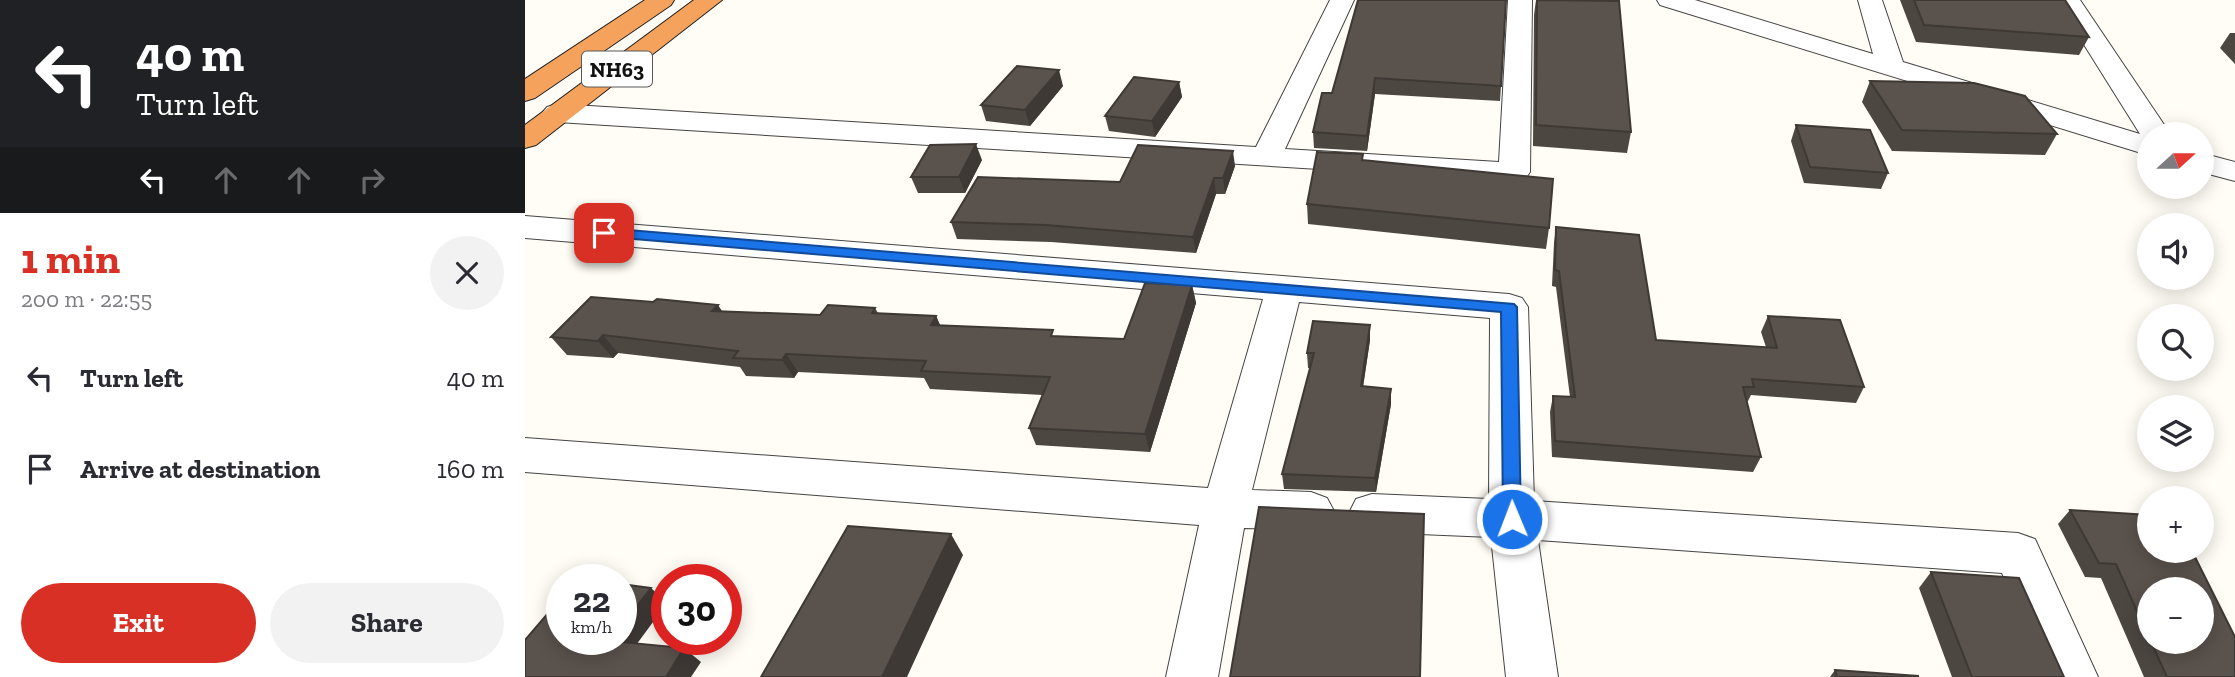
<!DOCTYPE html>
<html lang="en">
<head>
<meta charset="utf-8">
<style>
	body { margin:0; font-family:"Zilla Slab",serif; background:#f2f2f3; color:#2b2b33; height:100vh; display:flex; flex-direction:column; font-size:26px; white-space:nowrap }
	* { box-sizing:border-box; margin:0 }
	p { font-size:23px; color:#7c7c81 }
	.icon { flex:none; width:38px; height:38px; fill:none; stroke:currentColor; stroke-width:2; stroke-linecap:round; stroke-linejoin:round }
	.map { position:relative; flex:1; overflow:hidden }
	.sheet { display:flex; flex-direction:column; background:#fff; width:525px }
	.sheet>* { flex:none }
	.hud { background:#202124; color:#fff; overflow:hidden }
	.needle { width:46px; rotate:69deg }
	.buttons { position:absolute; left:1612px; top:122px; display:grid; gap:14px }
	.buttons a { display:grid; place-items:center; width:77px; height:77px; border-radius:50%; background:#fff; box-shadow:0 4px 18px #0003; font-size:35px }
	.speed { position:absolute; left:21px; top:564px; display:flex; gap:14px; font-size:35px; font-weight:700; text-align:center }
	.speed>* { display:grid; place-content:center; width:91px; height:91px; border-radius:50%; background:#fff; box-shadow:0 4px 18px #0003; line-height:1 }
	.speed small { font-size:18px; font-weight:400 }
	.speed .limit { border:10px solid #d22; background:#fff; color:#111 }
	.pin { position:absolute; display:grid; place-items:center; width:60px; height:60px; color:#fff; margin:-30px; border-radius:14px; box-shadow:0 4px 10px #0006 }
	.me { position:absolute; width:77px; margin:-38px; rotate:359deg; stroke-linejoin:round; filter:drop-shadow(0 0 5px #0008) }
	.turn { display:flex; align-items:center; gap:24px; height:147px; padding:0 21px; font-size:32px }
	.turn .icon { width:91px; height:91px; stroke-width:2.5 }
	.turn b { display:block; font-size:49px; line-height:60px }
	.lanes { display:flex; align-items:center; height:66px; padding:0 21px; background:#0003; justify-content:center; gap:35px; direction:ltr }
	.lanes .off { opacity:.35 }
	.round { display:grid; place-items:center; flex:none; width:74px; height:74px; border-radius:37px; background:#f2f2f3 }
	.head { display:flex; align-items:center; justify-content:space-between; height:119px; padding:0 21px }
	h1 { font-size:42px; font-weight:800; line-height:52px; color:#d93025 }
	.action { display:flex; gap:14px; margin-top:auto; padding:14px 21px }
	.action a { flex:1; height:80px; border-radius:42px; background:#d93025; color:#fff; font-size:28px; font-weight:800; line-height:80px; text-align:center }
	.action a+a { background:#f2f2f3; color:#2b2b33 }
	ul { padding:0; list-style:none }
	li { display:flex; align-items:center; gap:21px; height:91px; padding:0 21px }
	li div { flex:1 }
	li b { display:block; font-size:26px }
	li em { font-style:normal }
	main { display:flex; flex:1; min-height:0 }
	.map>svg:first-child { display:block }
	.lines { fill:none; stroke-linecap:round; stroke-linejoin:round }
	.minor-casing { stroke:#444; stroke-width:2 }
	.highway-casing { stroke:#222; stroke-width:2 }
	.minor { fill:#fff; fill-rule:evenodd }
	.highway { fill:#f5a25d; fill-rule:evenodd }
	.wall { fill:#4d4742; fill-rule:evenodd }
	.shaded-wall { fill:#3f3936 }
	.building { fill:#5a524d; stroke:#3f3936; stroke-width:2 }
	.route { fill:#1a73e8; stroke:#114b97; stroke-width:2 }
	.labels { text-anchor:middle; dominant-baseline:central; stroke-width:7; stroke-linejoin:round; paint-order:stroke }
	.shield { fill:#fff; stroke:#585858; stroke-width:2 }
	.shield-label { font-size:21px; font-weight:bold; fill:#111 }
</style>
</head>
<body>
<main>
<section class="sheet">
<div class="hud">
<div class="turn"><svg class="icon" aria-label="left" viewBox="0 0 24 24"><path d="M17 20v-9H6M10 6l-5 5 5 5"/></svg><div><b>40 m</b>Turn left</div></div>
<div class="lanes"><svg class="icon" aria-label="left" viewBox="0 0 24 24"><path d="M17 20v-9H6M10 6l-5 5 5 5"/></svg><svg class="icon off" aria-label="ahead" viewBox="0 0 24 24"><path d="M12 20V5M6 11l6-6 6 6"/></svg><svg class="icon off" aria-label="ahead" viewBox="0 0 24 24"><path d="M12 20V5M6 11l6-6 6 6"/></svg><svg class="icon off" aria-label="right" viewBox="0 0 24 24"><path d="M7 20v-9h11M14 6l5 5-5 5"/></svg></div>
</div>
<div class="head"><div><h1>1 min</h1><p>200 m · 22:55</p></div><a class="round"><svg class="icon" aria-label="close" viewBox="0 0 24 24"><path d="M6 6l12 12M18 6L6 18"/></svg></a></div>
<ul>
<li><svg class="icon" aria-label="left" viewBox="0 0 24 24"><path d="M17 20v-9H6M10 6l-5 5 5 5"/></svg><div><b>Turn left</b></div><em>40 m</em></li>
<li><svg class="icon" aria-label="arrive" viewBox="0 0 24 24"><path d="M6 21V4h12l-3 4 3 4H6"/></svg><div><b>Arrive at destination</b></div><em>160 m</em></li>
</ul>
<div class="action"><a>Exit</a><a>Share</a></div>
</section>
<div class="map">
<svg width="1710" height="677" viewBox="0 0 1710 677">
	<rect width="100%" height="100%" fill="#fffdf5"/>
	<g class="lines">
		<g class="minor-casing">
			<path id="minor" d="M805,0h24l-69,149 214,13 9,-162h24l-2,172 -5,7 -11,2 -957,-59 -10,-3 -5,-6 5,-6 10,-3 699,43z
				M1132,0h38l178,54 -15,-54h24l21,62 237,72 -84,-134h24l91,135h-22v20l-11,-3 -478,-147z
				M1676,153l34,9v19l-34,-9z
				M0,216l984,78 13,4 6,9 6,194 484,32 17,6 63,138h-52l-44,-104 -464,-33 20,137h-52l-15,-140 -119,-5 -16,-5 -7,-14 7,-14 16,-5 117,5 1,-181 -191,-16 -47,188 59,2 16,6 7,13 -7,13 -16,6 -67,-2 -26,149h-52l33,-152 -674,-53v-34l683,50 55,-189 -738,-61z"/>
		</g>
		<g class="highway-casing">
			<path id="highway" d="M120,0h29l-3,5 -136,93 -10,3v-22z
				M169,0h28l-186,145 -11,3v-23z"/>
		</g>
		<use href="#minor" class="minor"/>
		<use href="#highway" class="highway"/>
	</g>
	<path class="wall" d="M833,0l143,86 -1,15 -125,-7 -8,57 -53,-3 -1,-16 19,-39z
		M1011,0l95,132 -4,21 -94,-7 1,-131z
		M1375,0h165l24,37 -10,18 -163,-13z
		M1705,33h5v31l-15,-16z
		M1345,81l187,53 -12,21 -153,-4 -30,-49z
		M654,82l3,15 -27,40 -46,-6 -4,-15z
		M538,86l-33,40 -44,-5 -5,-16z
		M1271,125l92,48 -7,16 -77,-6 -13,-42z
		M838,154v6l186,68 -3,21 -238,-25 -1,-20z
		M457,160l-17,33h-47l-7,-16z
		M710,166l-10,28h-9l-20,59 -145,-11 -94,-3 -6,-17 169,-40z
		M1031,227l100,113 110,7 -5,-15 7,-16 96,71 -8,16 -105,-8 -4,8 14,54 -8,15 -201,-15 -2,-45 3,-16 17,1 -14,-110 -4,-1 2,-43z
		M667,285l4,18 -46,149 -114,-7 -7,-17 13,-33 -112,-6 -6,-11 -126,-6 -4,6 -48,-2 -6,-9 -122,-14 -5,5 -46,-3 -16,-18 171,-26 98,4 55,-7 3,5 58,3 4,9 115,11 69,3z
		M845,340l-7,46 28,18 -15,88 -92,-3 -2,-15 28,-106h-2l-1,-15z
		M1545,510l79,5v36h43l43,86v40h-91l-43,-99 -16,-1 -27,-53zM1624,590h52v52h-52z
		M1406,572l133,105h-112l-33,-89z
		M1310,670l83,7h-88z"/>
	<path class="shaded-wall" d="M534,70l4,16 -33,40 -5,-16z
		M850,78v16l-8,57v-15z
		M654,82l3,15 -27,40 -3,-16z
		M451,144l6,16 -17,33 -6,-16z
		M708,151l2,15 -10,28 -2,-16z
		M689,178l2,16 -20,59 -3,-16z
		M667,285l4,18 -46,149 -5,-18z
		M193,305l12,18 -18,-12z
		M411,316l8,18 -13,-9z
		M845,325v15l-9,61v-15z
		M78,335l15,18 -5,5 -15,-17z
		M261,354l12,18 -4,6 -12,-18z
		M866,389v15l-15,88 -1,-14z
		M426,534l12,21 -56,122h-25z
		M126,588l16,15 -39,53 -18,-15 1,-2h10v-13z
		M159,648l17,14 -10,15h-25z"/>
	<path class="building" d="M833,0h148l-5,86 -126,-8 -8,58 -54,-4 9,-39h10z
		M1012,0l82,1 12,131 -95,-7z
		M1389,0h151l24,37 -165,-12z
		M492,66l42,4 -34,40 -44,-5z
		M609,77l45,5 -27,39 -47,-5z
		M1345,81l104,2 51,13 32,38 -155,-4z
		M1271,125l74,5 18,43 -78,-6z
		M451,144l-17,33h-48l19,-32z
		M613,145l95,6 -10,27h-9l-21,59 -148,-12 -94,-3 27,-45 142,5z
		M792,152l46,2 -1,6 191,19 -4,49 -242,-24z
		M1031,227l83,8 17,105 121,8 -9,-32 72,4 24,67 -112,-8 2,8h-11l18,70 -206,-16 -2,-45 22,1 -16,-126 -4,-1z
		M620,283l47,2 -47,149 -116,-6 21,-51 -129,-6 5,-10 -140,-7 -4,6 -49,-2 5,-7 -135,-16 -5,6 -47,-4 40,-40 62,5 4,-3 61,6 -6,6 108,4 8,-10 47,3 -3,5 64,3 -5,9 122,5 -2,6 73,3z
		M788,321l57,4 -9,61 30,3 -16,89 -93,-4 32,-121h-7z
		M734,507l165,7 -4,163h-190z
		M1545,510l79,5v36h43l43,86v40h-68l-16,-35h50v-52h-52v48l-33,-74 -17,-1z
		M323,526l103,8 -69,143h-121z
		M1406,572l88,6 45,99h-92z
		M54,577l15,2h-17z
		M96,584l30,4 -30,38z
		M37,597v42h49l-1,2 74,7 -18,29h-141v-37z
		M1310,670l83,6v1h-81z"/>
	<path class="route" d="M79,228l910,76 3,3 4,212 -2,6 -7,2 -7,-2 -2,-6 -2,-207 -902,-76v-6z"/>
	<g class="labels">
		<rect class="shield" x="57" y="51.5" width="70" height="35" rx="5"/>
		<g class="shield-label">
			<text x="92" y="69">NH63</text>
		</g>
	</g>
</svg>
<div class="buttons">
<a><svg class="needle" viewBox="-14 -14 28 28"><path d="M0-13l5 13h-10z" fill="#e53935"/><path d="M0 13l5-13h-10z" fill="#7c7c81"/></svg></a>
<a><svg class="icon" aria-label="sound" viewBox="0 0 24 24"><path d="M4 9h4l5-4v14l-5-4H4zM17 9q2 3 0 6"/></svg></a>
<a><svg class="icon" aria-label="search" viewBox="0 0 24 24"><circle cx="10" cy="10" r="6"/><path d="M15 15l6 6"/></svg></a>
<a><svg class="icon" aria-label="layers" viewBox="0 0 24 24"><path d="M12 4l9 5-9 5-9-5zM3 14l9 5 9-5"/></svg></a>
<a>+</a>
<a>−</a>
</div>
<div class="speed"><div>22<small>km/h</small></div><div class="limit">30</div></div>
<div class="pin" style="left:79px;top:233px;background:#d93025"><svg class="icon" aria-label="arrive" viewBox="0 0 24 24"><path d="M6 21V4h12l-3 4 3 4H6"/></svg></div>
<svg class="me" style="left:987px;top:519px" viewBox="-20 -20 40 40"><circle r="17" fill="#1a73e8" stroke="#fff" stroke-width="3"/><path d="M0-11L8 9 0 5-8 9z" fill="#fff"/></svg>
</div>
</main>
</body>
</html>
